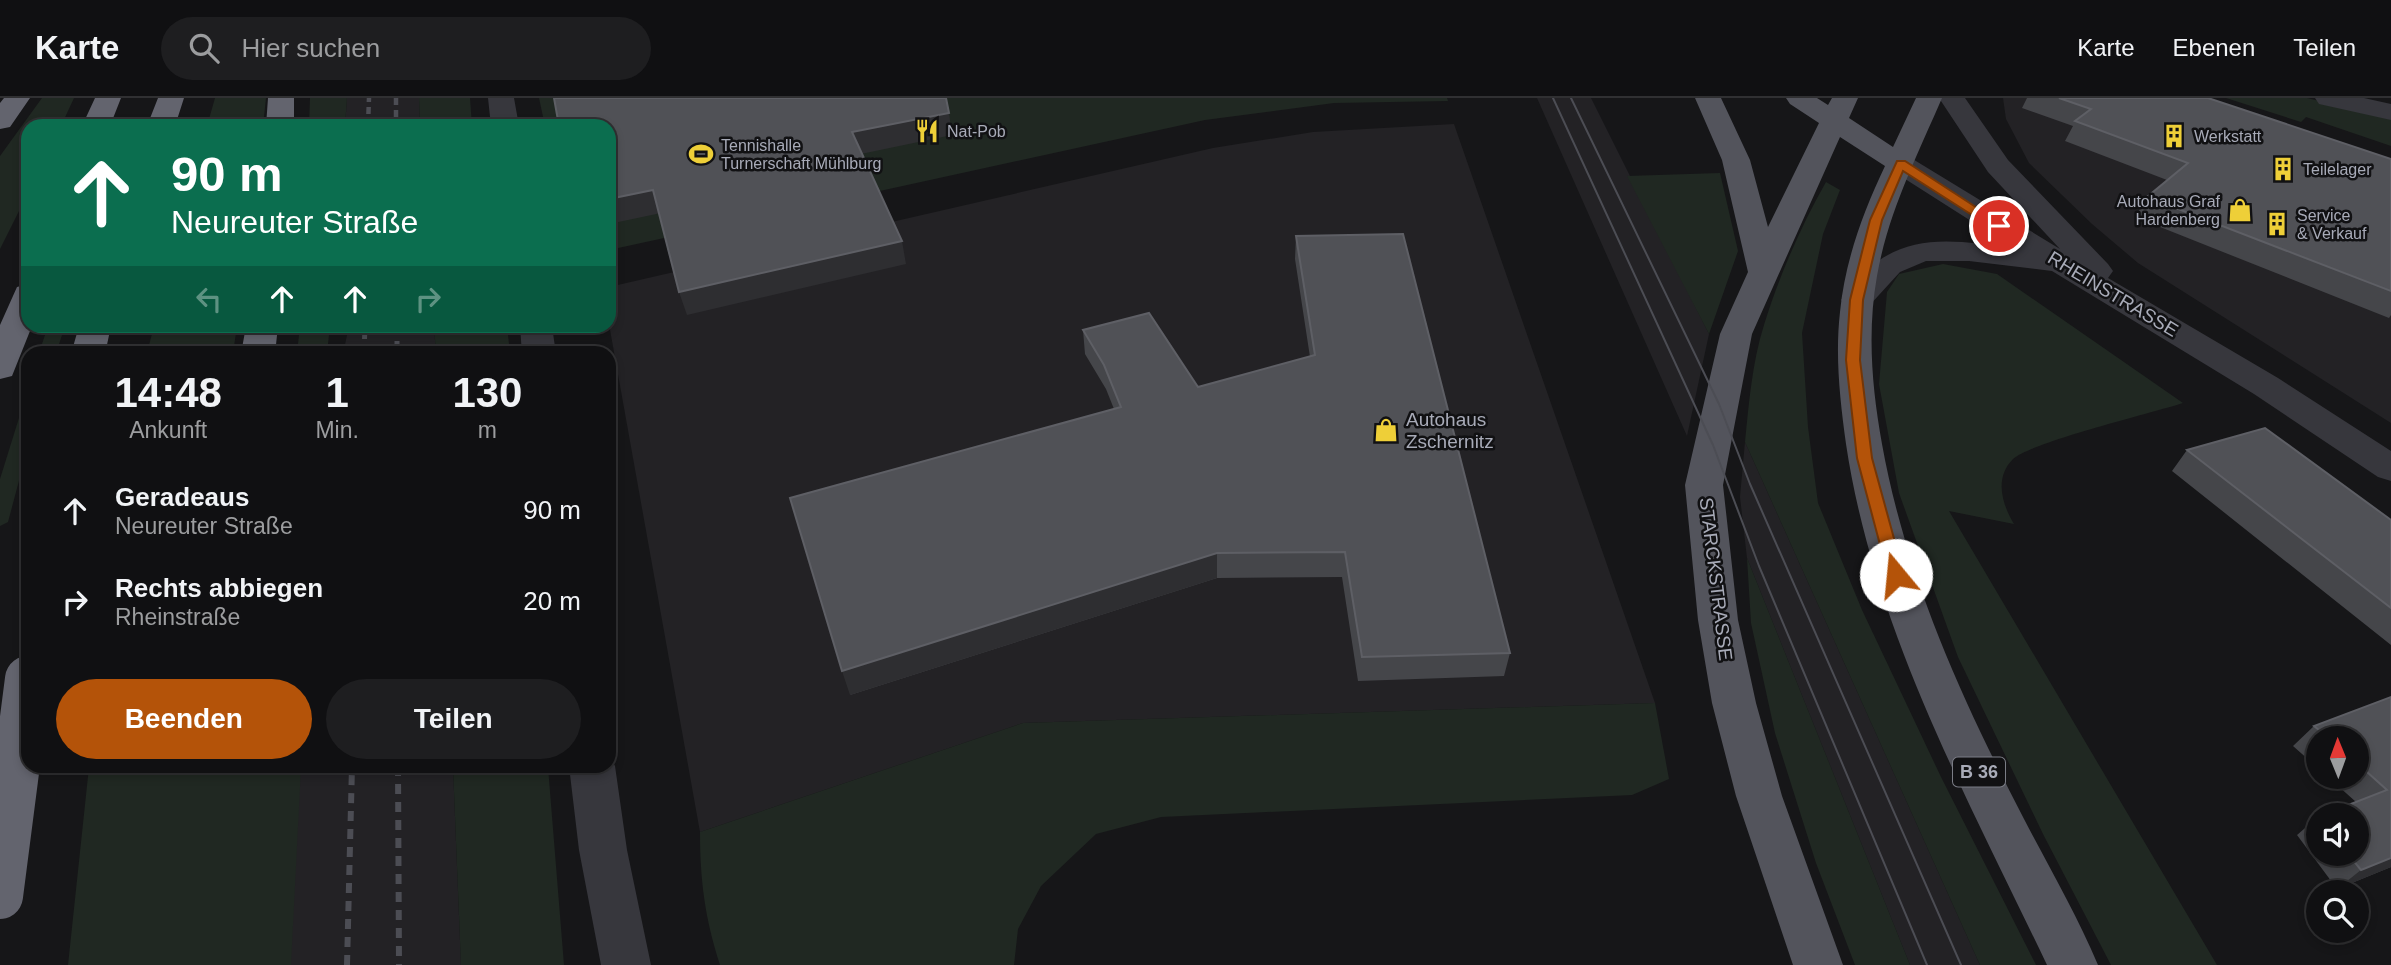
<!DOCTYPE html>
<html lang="de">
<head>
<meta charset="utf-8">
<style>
	body { margin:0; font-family:Helvetica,sans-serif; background:#1e1e20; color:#f1f3f6; height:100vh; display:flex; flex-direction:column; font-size:26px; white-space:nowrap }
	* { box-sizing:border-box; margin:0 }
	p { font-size:23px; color:#9c9d9f }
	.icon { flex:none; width:38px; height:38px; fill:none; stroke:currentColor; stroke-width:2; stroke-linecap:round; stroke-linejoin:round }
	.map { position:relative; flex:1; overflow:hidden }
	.drawer { position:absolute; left:21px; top:248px; width:595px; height:427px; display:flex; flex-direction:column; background:#101012; border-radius:21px; box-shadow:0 4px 10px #0003,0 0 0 2px #303032 }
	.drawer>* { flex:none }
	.guide { position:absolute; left:21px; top:21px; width:595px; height:214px; border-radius:21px; box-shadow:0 4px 10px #0003,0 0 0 2px #303032; background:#0b6e4f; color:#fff; overflow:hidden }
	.needle { width:46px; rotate:359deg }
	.buttons { position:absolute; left:2306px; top:628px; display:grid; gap:14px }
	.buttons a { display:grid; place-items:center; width:63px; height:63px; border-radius:50%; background:#101012; box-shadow:0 4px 10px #0003,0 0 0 2px #303032; font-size:35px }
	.pin { position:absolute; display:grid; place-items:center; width:60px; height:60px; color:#fff; margin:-30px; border:4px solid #fff; border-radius:50%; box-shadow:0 2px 7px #0007 }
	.me { position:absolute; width:77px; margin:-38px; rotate:343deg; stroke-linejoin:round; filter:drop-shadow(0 0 5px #0008) }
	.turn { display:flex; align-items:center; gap:24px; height:147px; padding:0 35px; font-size:32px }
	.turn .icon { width:91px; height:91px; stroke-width:2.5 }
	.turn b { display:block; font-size:49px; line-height:60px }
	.lanes { display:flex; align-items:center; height:66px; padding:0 35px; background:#0003; justify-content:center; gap:35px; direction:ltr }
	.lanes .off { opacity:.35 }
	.eta { display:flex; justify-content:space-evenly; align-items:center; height:119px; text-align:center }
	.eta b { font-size:42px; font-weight:700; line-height:49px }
	.primary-button { display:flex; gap:14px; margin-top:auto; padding:14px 35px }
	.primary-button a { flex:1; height:80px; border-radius:42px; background:#b45309; color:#fff; font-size:28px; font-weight:700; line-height:80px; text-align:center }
	.primary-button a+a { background:#1e1e20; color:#f1f3f6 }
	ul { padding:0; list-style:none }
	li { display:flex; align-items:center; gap:21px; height:91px; padding:0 35px }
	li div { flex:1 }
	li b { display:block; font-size:26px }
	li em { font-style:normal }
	header { display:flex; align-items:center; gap:42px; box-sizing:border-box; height:98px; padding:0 35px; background:#101012; border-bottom:2px solid #303032 }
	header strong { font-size:33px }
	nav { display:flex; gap:38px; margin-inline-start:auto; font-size:24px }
	.search { width:490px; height:63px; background:#1e1e20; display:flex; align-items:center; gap:18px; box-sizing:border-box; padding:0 24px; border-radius:38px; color:#9c9d9f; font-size:26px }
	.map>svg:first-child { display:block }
	.built { fill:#232225 }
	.green { fill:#202822 }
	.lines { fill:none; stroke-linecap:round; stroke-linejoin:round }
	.minor { fill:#37373d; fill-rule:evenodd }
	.major { fill:#53545c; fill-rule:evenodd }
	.highway { fill:#63646e; fill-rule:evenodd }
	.tram { stroke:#4c4d54; stroke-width:2 }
	.rail-far2 { stroke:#4c4d54; stroke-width:4.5; stroke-dasharray:7 5; stroke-linecap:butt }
	.rail-far1 { stroke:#4c4d54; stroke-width:5; stroke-dasharray:8 7; stroke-linecap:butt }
	.rail { stroke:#4c4d54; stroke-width:6; stroke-dasharray:10 8; stroke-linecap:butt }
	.highway-bridge { stroke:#63646e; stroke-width:46 }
	.wall { fill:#45464a }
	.shaded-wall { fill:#2e2e31 }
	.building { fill:#505156; stroke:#5e5f65; stroke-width:2 }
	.route { fill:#b45309; stroke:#753606; stroke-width:2 }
	.labels { text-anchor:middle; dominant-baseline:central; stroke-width:5; stroke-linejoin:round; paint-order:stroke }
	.far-poi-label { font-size:16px; fill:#a8abb8; stroke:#111113; text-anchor:start }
	.shield { fill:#111113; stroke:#7b7d86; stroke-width:2 }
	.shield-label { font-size:18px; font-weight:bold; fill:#a8abb8 }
	.street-label { font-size:19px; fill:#a8abb8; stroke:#111113 }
	.poi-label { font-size:19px; fill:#a8abb8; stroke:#111113; text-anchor:start }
</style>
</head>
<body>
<header>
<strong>Karte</strong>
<div class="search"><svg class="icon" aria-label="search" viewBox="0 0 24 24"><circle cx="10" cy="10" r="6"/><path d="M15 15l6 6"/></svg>Hier suchen</div>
<nav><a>Karte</a><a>Ebenen</a><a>Teilen</a></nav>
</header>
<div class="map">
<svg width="2391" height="867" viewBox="0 0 2391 867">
	<rect width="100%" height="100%" fill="#161618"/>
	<path class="built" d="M347,0h72l1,28h-75z
		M1537,0h54l118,236 -22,102z
		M2003,0h173l215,72v253l-253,-160 -46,-39 -63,-61 -23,-44z
		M1454,26l201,579 -632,20 -323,109 -91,-508v-37l604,-139 100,-16z
		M349,228h85l2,27 -93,1z
		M1745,344l235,523h-70l-163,-407 -7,-61z
		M286,669h167l8,198h-195z"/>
	<path class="green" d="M42,0h32l-13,28h-33v67l-28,56v-93z
		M215,0h51l-3,28h-56z
		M310,0h37l-2,28h-36z
		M419,0h51l2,28h-52z
		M539,0h908l1,3 -114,2 -129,17 -596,130v-124h-64z
		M2226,0h81l84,21v27l-85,-29 -5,5z
		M1720,75l18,78 -29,83 -82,-158z
		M1826,84l14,8 -17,44 -21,99 6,94 10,76 44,107 79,167 95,188h-56l-235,-523c4,-39 7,-79 19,-117 15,-49 37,-99 62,-143z
		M1943,166l54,10 186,129c-31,10 -151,39 -170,56 -19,19 -11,45 1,65l-65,-13 268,454h-106l-68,-131 -85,-177 -59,-164 -20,-109 8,-92 12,-18z
		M48,228h17l-9,27h-17z
		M154,228h83l-4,27h-86z
		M300,228h30l-3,27h-30z
		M434,228h73l3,27h-74z
		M28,291v58l-20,75 -8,4v-47z
		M1747,460l163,407h-55l-39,-102 -41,-130 -24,-110z
		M1655,605l14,76 -37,16 -471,22 -65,17 -55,52 -23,43 -4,36h-294c-15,-47 -20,-84 -20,-133l323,-109z
		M89,669h212l-10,198h-223z
		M453,669h95l16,198h-103z"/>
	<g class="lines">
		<path class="minor" d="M488,0h26l5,28h-28z
			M1939,0h26l43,62 100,104 5,7 -5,7 170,100 113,73v30l-13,-4 -124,-83 -202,-123 -83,-10h-43l-26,11 -32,35 -11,3 -11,-3 -5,-7c48,-69 99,-63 174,-51l-124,-79 -4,-6 4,-6 10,-2 10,2 149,91 -72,-77z
			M2315,0h49l27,6v16l-72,-16z
			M520,228h32l4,28h-34z
			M609,657l6,11 12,84 24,115h-50l-22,-115 -10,-84h40z"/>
		<path class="major" d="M1695,0h26l29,62 18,67 51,-104 -29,-19 -4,-6h31l11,7 4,-7h26l-9,20 44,29 23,-49h26c-25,58 -54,115 -65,178 -10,56 -5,112 5,168 24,133 80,256 142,375 25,48 53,96 74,146h-51c-80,-168 -173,-335 -201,-521 -6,-44 -11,-88 -6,-132 5,-51 23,-100 45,-146l-45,-29 -88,197 -29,151 15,135 18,83 26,93 61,169h-50l-57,-169 -24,-93 -14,-83 -13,-135 35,-151 28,-62 -26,-112z"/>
		<path class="highway" d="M4,0h26l-20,29 -10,2v-26z
			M95,0h26l-11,28h-28z
			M158,0h26l-9,28h-28z
			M268,0h26v28h-28z
			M28,186v42h4l-20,50 -12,3v-54l17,-38z
			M79,228h32l-6,28h-34z
			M246,228h32l-3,28h-34z"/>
		<path class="tram" d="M1553,0l160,347 46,121 168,399
			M1571,0l148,306 31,80 211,481"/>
		<path class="rail-far2" d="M396,0v28
			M368,28l1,-28"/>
		<path class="rail-far1" d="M397,228v28
			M364,256l1,-28"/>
		<path class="rail" d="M398,668l1,199
			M347,867l5,-199"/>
		<path class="highway-bridge" d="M0,798l28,-217"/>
	</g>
	<path class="wall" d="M2027,0h181l183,61v156l-2,3 -254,-101 12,-20 20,-17 -102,-39 8,-15 -51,-18z
		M1296,138l214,417 -6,23 -146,5 -16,-104 -125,1 -367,117 264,-286 -8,-20 -21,-35 -2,-24 115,57 112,-30 -15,-98z
		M2187,352l204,70v125l-219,-174z
		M2391,599v170l-54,22 -40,-54 22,-19v38h38l-1,-52 -28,-25h29v-39h-38v31l-26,-23 21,-20z"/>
	<path class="shaded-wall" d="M949,15l3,22 -96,20 -4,-23z
		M653,92l8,23 -52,11v-25z
		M902,143l4,23 -219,51 -8,-23z
		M1217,455v25l-367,117 -8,-24z
		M2391,760v9l-54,22 24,-19z"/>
	<path class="building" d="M554,0h392l3,15 -97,19 50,109 -223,51 -26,-102 -44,9v-73h-50z
		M2059,0h149l183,61v132l-244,-94 41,-34 -113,-42 16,-12z
		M1403,136l107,419 -148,4 -17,-105 -128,1 -375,118 -52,-173 331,-91 -17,-42 -21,-35 66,-17 49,74 117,-32 -19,-119z
		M2265,330l126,92v88l-204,-158z
		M2391,599v161l-30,12 -13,-16h9v-38h-37l67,-26 -30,-27v-25h-28l-15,-12z"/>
	<path class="route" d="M1897,63h8l100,65 -2,3h-9l-91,-58 -21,49 -19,80 -3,60 12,98 32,117 -8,6 -8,-6 -31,-117 -11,-98 4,-60 20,-80z"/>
	<defs>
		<g id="restaurant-bare" transform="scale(1.89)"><path d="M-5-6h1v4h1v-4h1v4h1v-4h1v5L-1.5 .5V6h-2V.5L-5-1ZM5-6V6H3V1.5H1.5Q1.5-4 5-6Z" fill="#eecf38" stroke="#111113" stroke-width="2.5" paint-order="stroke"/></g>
		<g id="building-bare" transform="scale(1.89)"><path d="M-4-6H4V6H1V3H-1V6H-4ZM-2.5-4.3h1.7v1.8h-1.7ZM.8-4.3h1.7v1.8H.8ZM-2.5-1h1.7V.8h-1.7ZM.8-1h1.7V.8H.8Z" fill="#eecf38" stroke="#111113" stroke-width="2.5" paint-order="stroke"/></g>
		<g id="stadium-bare" transform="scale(1.89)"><path d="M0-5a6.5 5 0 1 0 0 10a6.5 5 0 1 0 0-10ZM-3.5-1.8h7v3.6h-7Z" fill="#eecf38" stroke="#111113" stroke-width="2.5" paint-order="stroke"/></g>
		<g id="shop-bare" transform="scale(1.89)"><path d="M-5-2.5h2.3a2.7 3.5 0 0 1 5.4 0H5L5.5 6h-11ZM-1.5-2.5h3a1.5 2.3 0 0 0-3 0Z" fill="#eecf38" stroke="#111113" stroke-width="2.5" paint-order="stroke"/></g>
	</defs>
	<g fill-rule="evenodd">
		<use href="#restaurant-bare" x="927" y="33"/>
		<use href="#building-bare" x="2174" y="38"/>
		<use href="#stadium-bare" x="701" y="56"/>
		<use href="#building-bare" x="2283" y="71"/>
		<use href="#shop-bare" x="2240" y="112"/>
		<use href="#building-bare" x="2277" y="126"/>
		<use href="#shop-bare" x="1386" y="332"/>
	</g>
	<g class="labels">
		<g class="far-poi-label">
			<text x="947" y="33">Nat-Pob</text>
			<text x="2194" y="38">Werkstatt</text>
			<text x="721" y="47">Tennishalle<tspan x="721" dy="18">Turnerschaft Mühlburg</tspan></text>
			<text x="2303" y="71">Teilelager</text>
			<text x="2220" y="103" text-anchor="end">Autohaus Graf<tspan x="2220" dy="18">Hardenberg</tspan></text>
			<text x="2297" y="117">Service<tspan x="2297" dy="18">&amp; Verkauf</tspan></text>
		</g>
		<rect class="shield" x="1953" y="659.5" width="52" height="29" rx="5"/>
		<g class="shield-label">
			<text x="1979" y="674">B 36</text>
		</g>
		<g class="street-label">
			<text transform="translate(2113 196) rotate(31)">RHEINSTRASSE</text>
			<text transform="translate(1716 481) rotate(83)">STARCKSTRASSE</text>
		</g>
		<g class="poi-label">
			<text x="1406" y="321">Autohaus<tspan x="1406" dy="22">Zschernitz</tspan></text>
		</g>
	</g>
</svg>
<div class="buttons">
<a><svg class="needle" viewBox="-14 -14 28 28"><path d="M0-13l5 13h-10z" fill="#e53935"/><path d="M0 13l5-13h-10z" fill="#9c9d9f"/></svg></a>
<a><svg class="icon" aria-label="sound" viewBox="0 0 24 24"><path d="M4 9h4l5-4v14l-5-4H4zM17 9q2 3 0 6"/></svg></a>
<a><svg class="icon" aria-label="search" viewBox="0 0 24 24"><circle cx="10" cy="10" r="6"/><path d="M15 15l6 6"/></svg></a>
</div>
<div class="pin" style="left:1999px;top:128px;background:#d93025"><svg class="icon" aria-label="arrive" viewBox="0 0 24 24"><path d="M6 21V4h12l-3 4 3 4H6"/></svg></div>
<svg class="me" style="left:1896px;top:477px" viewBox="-20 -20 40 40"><circle r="19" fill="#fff"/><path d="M0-13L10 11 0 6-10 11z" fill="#b45309"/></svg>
<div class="guide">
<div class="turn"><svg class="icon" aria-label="ahead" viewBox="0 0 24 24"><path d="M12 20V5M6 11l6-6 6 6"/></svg><div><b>90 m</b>Neureuter Straße</div></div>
<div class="lanes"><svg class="icon off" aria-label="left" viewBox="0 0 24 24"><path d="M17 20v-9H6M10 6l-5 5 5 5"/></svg><svg class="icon" aria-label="ahead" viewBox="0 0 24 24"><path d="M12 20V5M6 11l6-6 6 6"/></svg><svg class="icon" aria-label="ahead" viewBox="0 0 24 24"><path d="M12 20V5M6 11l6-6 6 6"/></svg><svg class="icon off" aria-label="right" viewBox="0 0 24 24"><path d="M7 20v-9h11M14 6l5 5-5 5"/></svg></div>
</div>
<section class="drawer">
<div class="eta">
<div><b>14:48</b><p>Ankunft</p></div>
<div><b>1</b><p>Min.</p></div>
<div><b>130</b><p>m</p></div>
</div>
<ul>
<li><svg class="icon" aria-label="ahead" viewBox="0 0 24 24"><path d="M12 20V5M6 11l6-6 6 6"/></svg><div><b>Geradeaus</b><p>Neureuter Straße</p></div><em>90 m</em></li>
<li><svg class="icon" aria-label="right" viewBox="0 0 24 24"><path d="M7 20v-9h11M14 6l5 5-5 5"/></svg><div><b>Rechts abbiegen</b><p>Rheinstraße</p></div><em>20 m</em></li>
</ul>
<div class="primary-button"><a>Beenden</a><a>Teilen</a></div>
</section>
</div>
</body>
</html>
